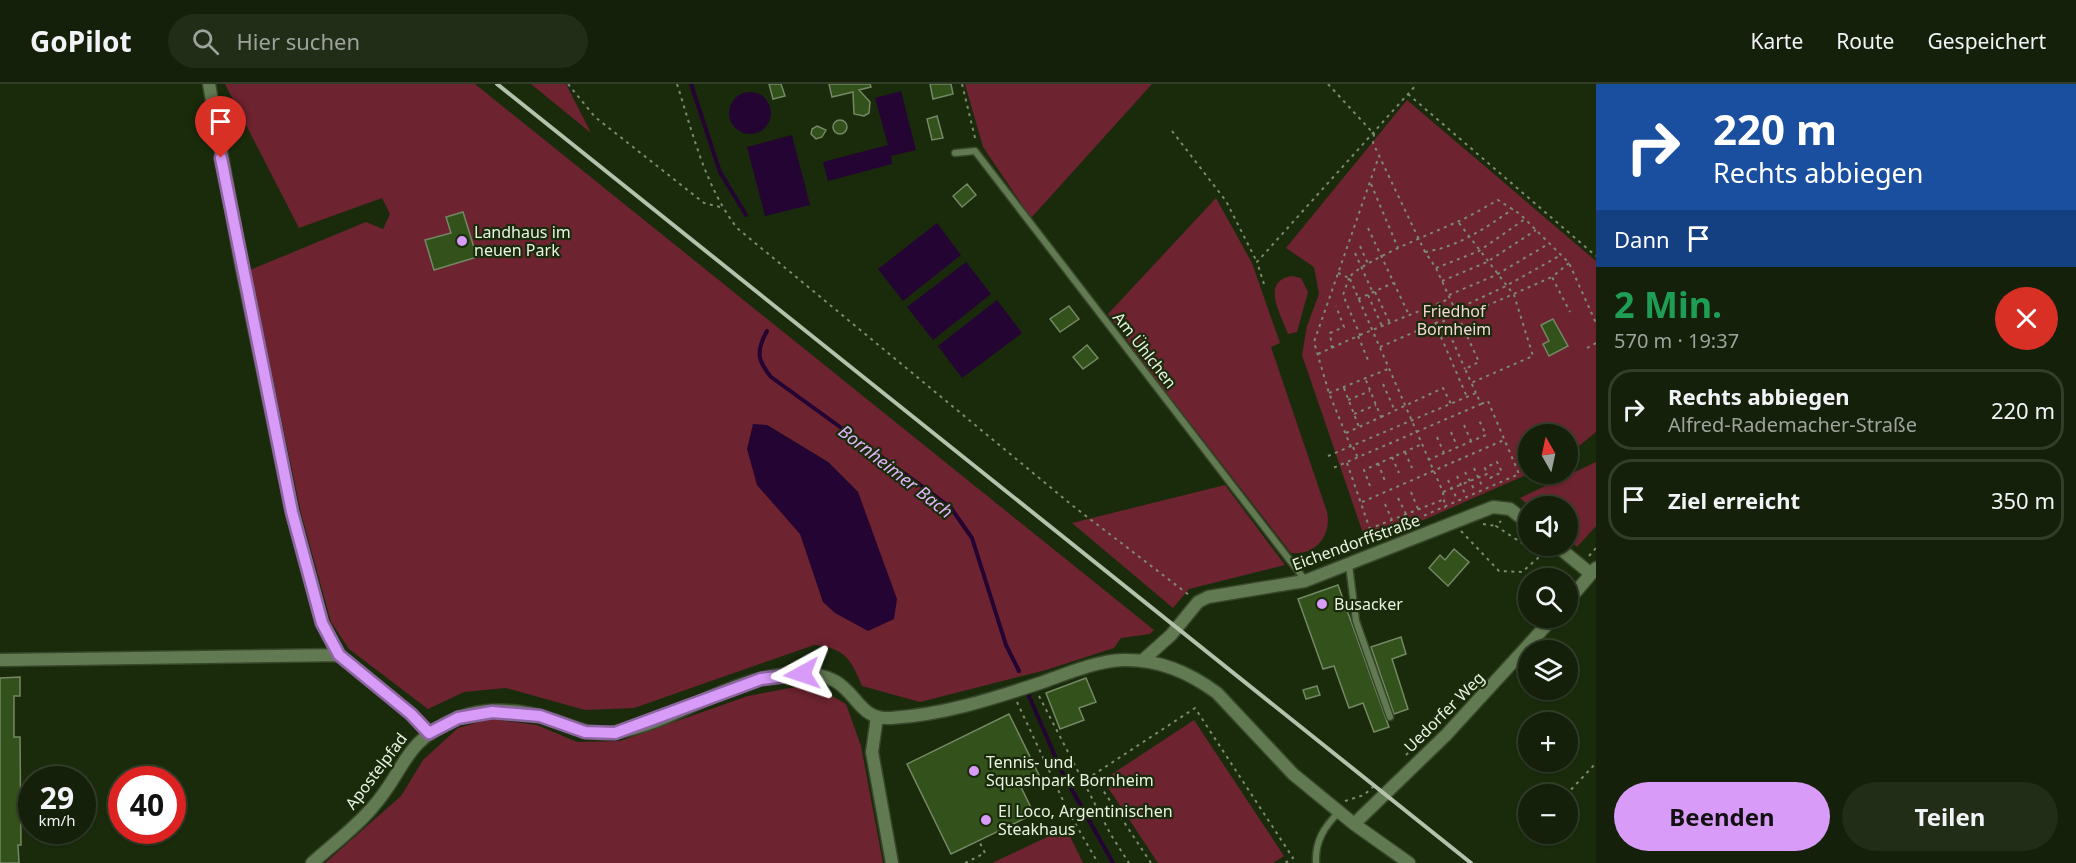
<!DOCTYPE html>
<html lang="de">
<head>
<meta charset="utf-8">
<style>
	body { margin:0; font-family:"Noto Sans",sans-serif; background:#212d17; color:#f1f3f6; height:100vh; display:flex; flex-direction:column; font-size:22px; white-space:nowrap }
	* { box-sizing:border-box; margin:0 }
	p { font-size:20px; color:#9da39c }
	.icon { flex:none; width:33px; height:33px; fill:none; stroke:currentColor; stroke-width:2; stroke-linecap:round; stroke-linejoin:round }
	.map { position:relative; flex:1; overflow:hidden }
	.side { display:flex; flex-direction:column; background:#142009; width:480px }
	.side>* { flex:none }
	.banner { background:#1a4fa0; color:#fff; overflow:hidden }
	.needle { width:39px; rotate:351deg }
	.buttons { position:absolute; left:1518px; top:340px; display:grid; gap:12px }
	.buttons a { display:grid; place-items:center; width:60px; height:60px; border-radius:50%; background:#142009; box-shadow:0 2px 4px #0004,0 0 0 2px #333e2a; font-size:30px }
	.speed { position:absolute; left:18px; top:682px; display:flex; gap:12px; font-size:30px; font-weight:700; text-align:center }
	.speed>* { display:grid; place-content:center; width:78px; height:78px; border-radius:50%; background:#142009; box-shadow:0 2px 4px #0004,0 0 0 2px #333e2a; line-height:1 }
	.speed small { font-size:15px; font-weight:400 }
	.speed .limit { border:9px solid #d22; background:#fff; color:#111 }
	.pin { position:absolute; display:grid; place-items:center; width:51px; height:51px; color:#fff; margin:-62px -26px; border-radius:50% 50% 50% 0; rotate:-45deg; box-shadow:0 0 6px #0007 }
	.pin .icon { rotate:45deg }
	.me { position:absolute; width:66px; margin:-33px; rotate:265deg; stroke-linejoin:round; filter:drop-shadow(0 0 4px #0008) }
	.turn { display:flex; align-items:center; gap:21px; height:126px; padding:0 18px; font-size:27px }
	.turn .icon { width:78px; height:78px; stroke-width:2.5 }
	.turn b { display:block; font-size:42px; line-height:51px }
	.then { display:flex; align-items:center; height:57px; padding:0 18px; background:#0003; gap:12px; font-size:22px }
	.round { display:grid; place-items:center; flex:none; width:63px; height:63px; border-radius:32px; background:#212d17 }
	.headline { display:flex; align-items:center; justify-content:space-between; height:102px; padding:0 18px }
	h1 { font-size:36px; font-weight:700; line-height:45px; color:#1e9e55 }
	.button { display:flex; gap:12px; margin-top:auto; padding:12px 18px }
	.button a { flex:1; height:69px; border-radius:36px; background:#d89bf8; color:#111; font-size:24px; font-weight:700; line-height:69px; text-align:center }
	.button a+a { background:#212d17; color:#f1f3f6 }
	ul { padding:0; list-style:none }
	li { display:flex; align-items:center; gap:18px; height:81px; margin:0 12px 9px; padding:0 6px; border:3px solid #333e2a; border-radius:24px }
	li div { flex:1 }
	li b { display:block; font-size:22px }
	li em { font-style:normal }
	header { display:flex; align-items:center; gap:36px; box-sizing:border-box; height:84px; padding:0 30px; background:#142009; border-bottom:2px solid #333e2a }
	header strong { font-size:28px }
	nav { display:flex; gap:33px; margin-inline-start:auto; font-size:21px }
	.search { width:420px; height:54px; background:#212d17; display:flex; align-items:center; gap:15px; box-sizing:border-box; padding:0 21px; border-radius:33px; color:#9da39c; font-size:22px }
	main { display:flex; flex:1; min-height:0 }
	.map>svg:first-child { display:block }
	.green { fill:#6d2330; fill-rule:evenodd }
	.water { fill:#240432 }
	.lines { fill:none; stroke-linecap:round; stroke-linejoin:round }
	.stream { stroke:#240432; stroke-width:4 }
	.building { fill:#33511a; stroke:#738865; stroke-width:1.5 }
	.service-casing { stroke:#37472a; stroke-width:9 }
	.minor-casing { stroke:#37472a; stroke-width:15 }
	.tertiary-casing { stroke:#37472a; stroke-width:15 }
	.path { stroke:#7c8a71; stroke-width:2; stroke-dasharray:3 4.5; stroke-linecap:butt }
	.service { stroke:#627a52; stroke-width:6 }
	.minor { stroke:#627a52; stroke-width:12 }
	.tertiary { stroke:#627a52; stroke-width:12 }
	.rail { stroke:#b4c1ab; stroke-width:4 }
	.route-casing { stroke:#8c65a1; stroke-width:15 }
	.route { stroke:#d89bf8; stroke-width:10 }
	.poi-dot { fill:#d89bf8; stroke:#1a2b0c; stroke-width:2 }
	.labels { text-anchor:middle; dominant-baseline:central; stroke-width:4.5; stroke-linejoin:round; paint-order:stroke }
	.poi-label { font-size:16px; fill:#e8f3e0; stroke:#1a2b0c; text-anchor:start }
	.park-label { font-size:16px; fill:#f5d5d7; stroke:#1a2b0c }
	.street-label { font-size:16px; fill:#e8f3e0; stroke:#1a2b0c }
	.water-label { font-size:18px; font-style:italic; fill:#e0b3f9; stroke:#1a2b0c }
</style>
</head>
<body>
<header>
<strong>GoPilot</strong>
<div class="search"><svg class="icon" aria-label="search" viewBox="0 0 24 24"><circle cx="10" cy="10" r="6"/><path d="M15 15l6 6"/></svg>Hier suchen</div>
<nav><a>Karte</a><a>Route</a><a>Gespeichert</a></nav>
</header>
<main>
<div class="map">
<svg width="1596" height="779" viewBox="0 0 1596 779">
	<rect width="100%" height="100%" fill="#1a2b0c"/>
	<path class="green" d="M225,0h250l679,546 -4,4 -29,4 -7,10 -68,22 -126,32 -58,-16c-11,-27 -17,-38 -48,-41l-180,63 -49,2 -79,-22 -42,4 -36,17 -79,-60 -18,-27 -30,-109 -51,-243 116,-48 17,7 7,-15 -8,-16 -83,30zM767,341l61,37 30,30 -35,110z
		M531,0h35l25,49z
		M965,0h187l-121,134 -48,-71z
		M1407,16l189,161v171l-28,23v-20h-40v39l-161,71 -65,-190 5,-29 12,-32 -5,-27 -28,-19z
		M1216,114l36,65 28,80 -9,4 56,165c5,24 -12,44 -36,41l-139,-179 -44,-60z
		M1292,192l9,2 7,14 -11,40 -9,2c-7,-19 -28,-53 4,-58z
		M1596,378v64l-19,21 -9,-9v-31h-37l-11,-9z
		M1225,401l60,80 -96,24 -16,19 -101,-85z
		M811,600l35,20 15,42 22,117h-558l76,-67 22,-36 35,-32 32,-9 47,6 40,17 43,-1 128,-45z
		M1194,636l90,136 -11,7h-115l-55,-83z
		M1066,744l17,35h-91z"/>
	<path class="water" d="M901,7l15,59 -25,6 1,8 -64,17 -5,-19 65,-17 -13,-47z
		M729 29a21 21 0 1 1 42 0a21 21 0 1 1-42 0Z
		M792,51l18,70 -45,11 -18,-69z
		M937,139l24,32 -58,46 -25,-32z
		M966,178l25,32 -58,46 -26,-33z
		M997,216l25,33 -60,45 -24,-32z
		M753,340l14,1 61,37 30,30 39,107 -3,20 -26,12 -33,-18 -12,-11 -23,-68 -43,-49 -10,-36z"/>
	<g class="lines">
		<path class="stream" d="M691,0l29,88 26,43
			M767,247c-11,20 -10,29 4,46l159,115 21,16 21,30 34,107 13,26
			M1029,612l33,76 51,91"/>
	</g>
	<path class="building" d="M769,0h12l4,12 -12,3z
		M829,0h41l1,3 -12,3 11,12 -1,11 -5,3 -10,-2 -1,-22 -21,5z
		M930,0h21l2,10 -20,5z
		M937,32l6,22 -11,2 -5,-21z
		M833 43a7 7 0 1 1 14 0a7 7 0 1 1-14 0Z
		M817,42l9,4 -4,7 -6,2 -5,-5 1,-5z
		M967,100l9,11 -14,12 -9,-11z
		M463,128l14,45 -43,13 -9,-30 26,-7 -5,-16z
		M1069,222l10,13 -19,13 -10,-13z
		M1553,235l15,27 -19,10 -6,-12 6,-3 -8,-16z
		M1087,261l11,13 -15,11 -10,-12z
		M1454,465l15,13 -21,24 -19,-18 11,-13 5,5z
		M1338,501l51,142 -15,5 -11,-29 -14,5 -15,-42 -11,3 -25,-70z
		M1401,553l5,17 -14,5 16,50 -14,5 -23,-67z
		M20,593v19h-6v41h6l1,108h-3l1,18h-19v-185z
		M1086,594l10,24 -17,6 5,12 -24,9 -14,-36z
		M1317,602l3,9 -14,4 -3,-9z
		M1009,630l31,63 -19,10 13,27 -83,40 -44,-90z"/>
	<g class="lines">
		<g class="service-casing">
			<path id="service" d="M955,69l20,-2 330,429
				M1349,481l7,56 34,96
				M1316,779c-1,-22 8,-36 23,-51"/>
		</g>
		<g class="minor-casing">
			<path id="minor" d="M209,0l32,179 51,249 30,111 17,32 72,59 18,19
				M1557,462l34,28
				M0,576l339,-5
				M1142,577l29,-26 27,-33 10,-5 97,-16 188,-74 17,2 18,14
				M877,633l-5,35 20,111"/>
		</g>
		<g class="tertiary-casing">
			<path id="tertiary" d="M1568,517l28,-33
				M1354,740l92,-89 107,-117
				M312,779c20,-18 42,-34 60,-55 35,-39 29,-66 86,-90 29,-12 66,-8 95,2 22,7 40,17 64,12 55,-9 107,-50 163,-57 17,-2 39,-3 55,6 23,13 25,39 56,37 51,-3 101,-19 149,-35 26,-9 55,-22 83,-23 36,-1 66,12 94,33l76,81 61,50 55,39"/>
		</g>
		<path class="path" d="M568,0l27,33 109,86 16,4
			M677,0c16,50 28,102 60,144l336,278 116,89
			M962,0l14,58
			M1328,0l46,50 -1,9 52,109 11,16 43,94 -14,7 11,24
			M1408,10l188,162
			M1172,47l54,70 31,61
			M1371,100l27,64
			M1459,139l55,72 19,61 -62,27
			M1368,144l41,87
			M1360,162l8,18
			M1425,168c35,-6 59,-23 88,-43
			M1355,169l18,40
			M1569,179l-17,14 18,35
			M1436,184l43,-17 46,-32
			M1338,189l11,5c9,-15 88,-47 108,-56 14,-6 28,-15 41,-22l22,14 49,49 27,60
			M1350,195l93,213 2,16
			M1442,197l45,-19 49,-32
			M1264,200l-7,-22 160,-178
			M1375,208l15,31
			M1368,211l14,31
			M1449,211l47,-20 54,-32
			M1358,215l35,-16
			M1455,226l51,-24 55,-31
			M1459,234l93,-41
			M1435,239l9,-2 21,48
			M1360,251l89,-36
			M1358,252l10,24
			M1380,263l55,-24 32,74
			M1332,264l-2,-15 14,-6 -8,-21
			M1587,264l9,-5
			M1318,270l42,-19 -17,-40 6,-17
			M1383,300l12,27
			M1344,304l15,39
			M1329,309l59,-24
			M1348,316l22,-9
			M1354,330l22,-9
			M1381,333l62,-29 8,16
			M1464,341l7,16
			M1451,348l6,14
			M1346,349l35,-16 -16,-39
			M1437,353l7,16
			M1351,363l-22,-54 -15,-51 65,-186
			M1353,363l5,11
			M1405,368l7,16
			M1328,372l148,-63 5,11 -148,64
			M1392,373l7,16
			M1428,376l58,-25 -8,-17
			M1347,379l26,75 146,-64 -31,-73 -7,3
			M1378,379l7,18
			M1474,384l8,18
			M1465,388l9,17
			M1457,392l8,18
			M1448,396l8,17
			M1370,402l-6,-16 58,-26
			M1411,408l7,17
			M1443,408l44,-18 3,4 12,-6 -5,-10 -12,6 2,6
			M1398,414l8,16
			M1362,418l142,-62
			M1385,420l7,16
			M1483,440l13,2
			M1369,445l73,-29
			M1461,447l38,40 23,1 16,-14 -7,-9 -35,-23 5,-5
			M1589,472l7,-8
			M1039,612l72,139 18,28
			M1017,618l51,109 30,52
			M1406,671l28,-27
			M1566,711l30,-32
			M1345,717l19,-6 10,-9
			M965,779l20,-10 -6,-12
			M1151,779l-58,-88 102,-67 98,150 -8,5"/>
		<use href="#service" class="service"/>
		<use href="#minor" class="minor"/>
		<use href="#tertiary" class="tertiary"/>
		<path class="rail" d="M497,0l974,779"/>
	</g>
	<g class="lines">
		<g class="route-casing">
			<path id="route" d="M221,74l71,354 30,111 17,32 72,59 18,19 29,-15 34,-6 48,4 45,16 30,1 146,-54 41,-5"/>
		</g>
		<use href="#route" class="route"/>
	</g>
	<g class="poi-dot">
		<circle cx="462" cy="157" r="6"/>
		<circle cx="1322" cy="520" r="6"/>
		<circle cx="974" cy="687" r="6"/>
		<circle cx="986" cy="736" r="6"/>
	</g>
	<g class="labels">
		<g class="poi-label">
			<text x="474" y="148">Landhaus im<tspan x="474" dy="18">neuen Park</tspan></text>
			<text x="1334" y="520">Busacker</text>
			<text x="986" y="678">Tennis- und<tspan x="986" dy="18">Squashpark Bornheim</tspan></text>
			<text x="998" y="727">El Loco, Argentinischen<tspan x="998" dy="18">Steakhaus</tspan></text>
		</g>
		<g class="park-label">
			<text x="1454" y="227">Friedhof<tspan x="1454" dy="18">Bornheim</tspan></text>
		</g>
		<g class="street-label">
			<text transform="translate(1145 266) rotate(52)">Am Ühlchen</text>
			<text transform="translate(1356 458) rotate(-20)">Eichendorffstraße</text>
			<text transform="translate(1444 628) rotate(-45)">Uedorfer Weg</text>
			<text transform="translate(376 687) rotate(-53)">Apostelpfad</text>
		</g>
		<g class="water-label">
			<text transform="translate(896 387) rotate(38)">Bornheimer Bach</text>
		</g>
	</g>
</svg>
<div class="buttons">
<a><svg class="needle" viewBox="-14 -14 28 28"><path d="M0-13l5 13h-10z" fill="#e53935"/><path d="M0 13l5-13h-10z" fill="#9da39c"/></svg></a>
<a><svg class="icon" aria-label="sound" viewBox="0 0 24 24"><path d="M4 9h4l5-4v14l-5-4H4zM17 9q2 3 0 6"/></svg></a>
<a><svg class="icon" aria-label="search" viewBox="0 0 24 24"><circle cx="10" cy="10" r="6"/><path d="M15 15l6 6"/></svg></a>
<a><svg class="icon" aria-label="layers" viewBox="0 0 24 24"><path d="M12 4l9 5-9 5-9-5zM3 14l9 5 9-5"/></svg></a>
<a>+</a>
<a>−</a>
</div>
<div class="speed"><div>29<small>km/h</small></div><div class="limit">40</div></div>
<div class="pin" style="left:221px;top:74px;background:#d93025"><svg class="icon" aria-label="arrive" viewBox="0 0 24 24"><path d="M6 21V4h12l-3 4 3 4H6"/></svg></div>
<svg class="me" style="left:802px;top:590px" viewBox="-20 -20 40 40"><path d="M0-17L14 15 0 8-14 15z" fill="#d89bf8" stroke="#fff" stroke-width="4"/></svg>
</div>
<section class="side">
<div class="banner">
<div class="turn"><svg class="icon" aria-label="right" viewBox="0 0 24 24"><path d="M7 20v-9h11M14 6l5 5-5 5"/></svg><div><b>220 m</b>Rechts abbiegen</div></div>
<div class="then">Dann<svg class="icon" aria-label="arrive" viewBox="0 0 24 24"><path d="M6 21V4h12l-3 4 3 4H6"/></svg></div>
</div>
<div class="headline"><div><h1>2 Min.</h1><p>570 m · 19:37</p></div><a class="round" style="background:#d93025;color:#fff"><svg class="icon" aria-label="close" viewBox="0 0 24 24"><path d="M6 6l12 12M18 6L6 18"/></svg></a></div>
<ul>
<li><svg class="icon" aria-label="right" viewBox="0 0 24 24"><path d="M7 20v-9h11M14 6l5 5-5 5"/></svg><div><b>Rechts abbiegen</b><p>Alfred-Rademacher-Straße</p></div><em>220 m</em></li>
<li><svg class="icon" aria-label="arrive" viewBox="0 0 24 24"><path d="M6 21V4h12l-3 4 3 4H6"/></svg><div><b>Ziel erreicht</b></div><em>350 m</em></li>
</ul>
<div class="button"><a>Beenden</a><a>Teilen</a></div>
</section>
</main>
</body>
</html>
